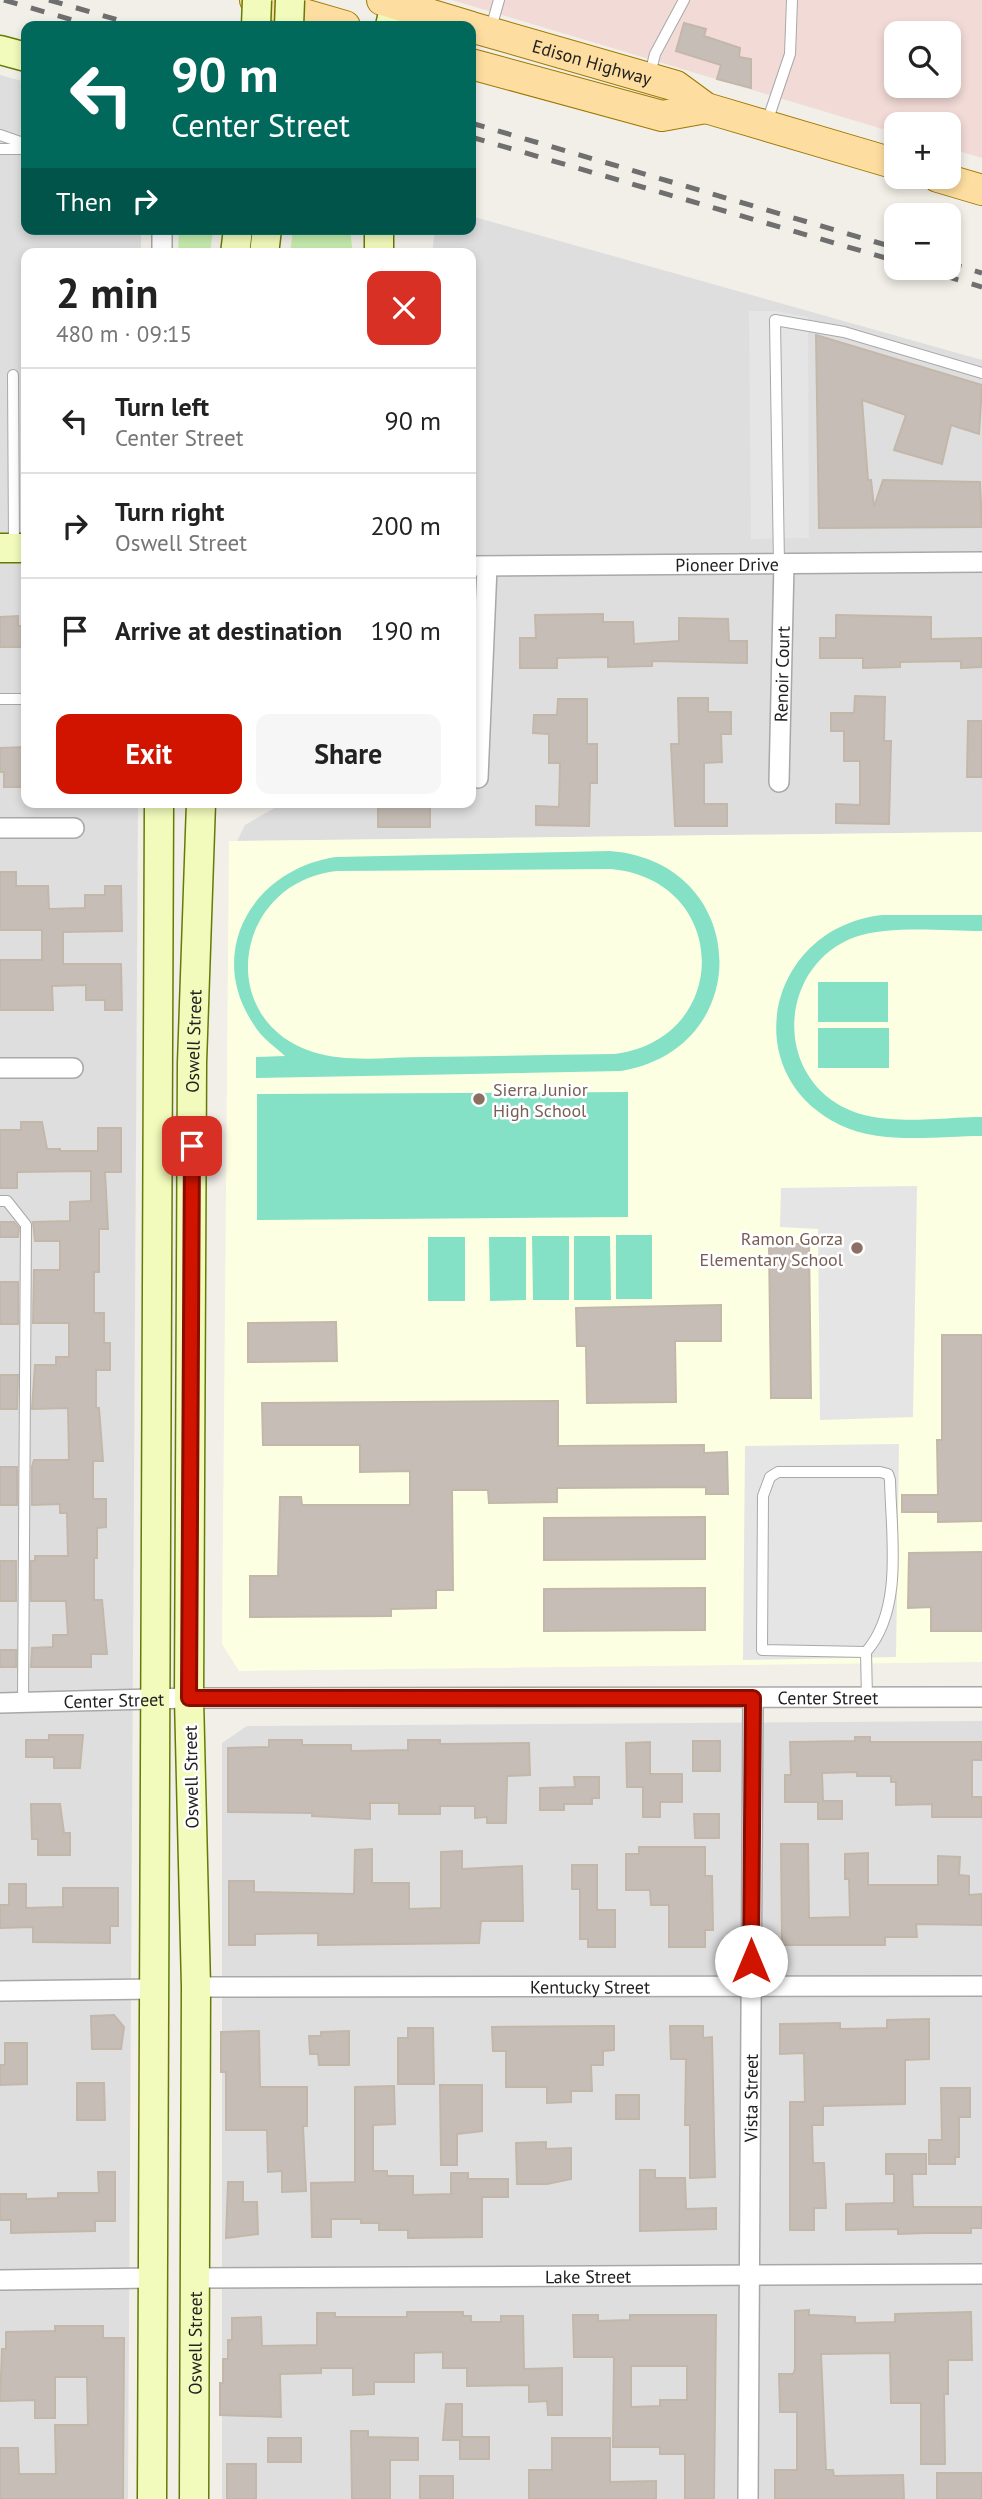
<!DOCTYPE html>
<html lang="en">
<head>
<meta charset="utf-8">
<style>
	body { margin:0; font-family:"PT Sans",sans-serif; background:#f6f6f6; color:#222; height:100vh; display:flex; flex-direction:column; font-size:26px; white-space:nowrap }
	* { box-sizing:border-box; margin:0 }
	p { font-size:23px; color:#767676 }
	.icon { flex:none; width:38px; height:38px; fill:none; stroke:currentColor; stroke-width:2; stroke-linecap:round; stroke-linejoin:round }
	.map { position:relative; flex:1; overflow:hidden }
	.panel { position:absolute; left:21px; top:248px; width:455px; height:560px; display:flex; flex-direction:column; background:#fff; border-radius:14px; box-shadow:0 4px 10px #0003 }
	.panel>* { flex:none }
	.top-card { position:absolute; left:21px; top:21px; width:455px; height:214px; border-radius:14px; box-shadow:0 4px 10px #0003; background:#00695c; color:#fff; overflow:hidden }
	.fabs { position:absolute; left:884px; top:21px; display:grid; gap:14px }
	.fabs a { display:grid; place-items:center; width:77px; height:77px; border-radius:14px; background:#fff; box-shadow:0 4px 10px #0003; font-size:35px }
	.pin { position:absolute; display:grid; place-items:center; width:60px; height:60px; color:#fff; margin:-30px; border-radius:14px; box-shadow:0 4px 10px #0006 }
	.me { position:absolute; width:77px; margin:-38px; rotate:0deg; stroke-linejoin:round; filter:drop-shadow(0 0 5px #0008) }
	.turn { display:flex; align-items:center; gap:24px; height:147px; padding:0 35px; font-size:32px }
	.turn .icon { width:91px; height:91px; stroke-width:2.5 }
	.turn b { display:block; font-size:49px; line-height:60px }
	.then { display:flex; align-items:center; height:66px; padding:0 35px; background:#0003; gap:14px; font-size:26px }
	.round { display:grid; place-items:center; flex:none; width:74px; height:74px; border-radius:14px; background:#f6f6f6 }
	.summary { display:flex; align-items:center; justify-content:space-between; height:119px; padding:0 35px }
	h1 { font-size:42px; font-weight:700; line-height:52px }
	.action { display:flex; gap:14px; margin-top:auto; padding:14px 35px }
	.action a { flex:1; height:80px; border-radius:14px; background:#d11400; color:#fff; font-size:28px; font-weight:700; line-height:80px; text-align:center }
	.action a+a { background:#f6f6f6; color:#222 }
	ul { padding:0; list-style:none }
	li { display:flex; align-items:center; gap:21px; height:105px; padding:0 35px; border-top:2px solid #e0e0e0 }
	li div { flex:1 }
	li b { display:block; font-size:26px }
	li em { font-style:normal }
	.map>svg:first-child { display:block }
	.residential { fill:#dfdede }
	.commercial { fill:#f2dad6; fill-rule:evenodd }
	.education { fill:#fcffe2 }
	.grass { fill:#c6ecad }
	.pitch { fill:#84e1c6; fill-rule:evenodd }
	.parking { fill:#e5e5e5 }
	.building { fill:#c6beb6; stroke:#c3b7a9; stroke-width:2; fill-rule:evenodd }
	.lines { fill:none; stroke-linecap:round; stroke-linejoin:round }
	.lane-casing { stroke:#a8a8a8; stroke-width:12 }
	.street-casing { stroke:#a8a8a8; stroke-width:22 }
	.secondary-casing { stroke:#647c03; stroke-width:31 }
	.primary-casing { stroke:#9d7800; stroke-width:32 }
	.lane { stroke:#fff; stroke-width:10 }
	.street { stroke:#fff; stroke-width:19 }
	.secondary { stroke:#f2fbbb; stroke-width:28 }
	.primary { stroke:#fedea0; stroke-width:30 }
	.rail { stroke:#6f6f6f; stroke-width:5; stroke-dasharray:14 14; stroke-linecap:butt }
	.secondary-bridge-casing { stroke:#647c03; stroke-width:31; stroke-linecap:butt }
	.secondary-bridge { stroke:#f2fbbb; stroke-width:28 }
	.route-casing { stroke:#880d00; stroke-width:18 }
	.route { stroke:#d11400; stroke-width:12 }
	.education-dot { fill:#8d6e63; stroke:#fff; stroke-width:2.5 }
	.labels { text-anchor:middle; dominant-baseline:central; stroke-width:5; stroke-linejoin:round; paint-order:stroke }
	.street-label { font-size:18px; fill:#212121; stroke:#fff }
	.education-label { font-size:18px; fill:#785e54; stroke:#fff; text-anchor:start }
</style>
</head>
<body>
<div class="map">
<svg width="982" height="2499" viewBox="0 0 982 2499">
	<rect width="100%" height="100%" fill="#f1efe7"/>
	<path class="residential" d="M0,75l26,7v147h115v25h-115v549h112l-10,1696h-128z
		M471,216l511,144v472l-745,9 8,-16 38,-22h188v-549h-39l3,-25h36z
		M982,1721v778h-760v-756l25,-17z"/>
	<path class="commercial" d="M452,0h530v158l-33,-10 -1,-24h-52v9zM896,33h52v53h-52z"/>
	<path class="education" d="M982,832v830l-743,9 -17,-27 7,-803z"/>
	<path class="grass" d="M179,229h34l-3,25h-32z
		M293,229h57l3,25h-63z"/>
	<path class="pitch" d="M610,851c140,11 148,197 11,220l-365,7v-21l29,-1c-11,-10 -23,-18 -31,-31 -50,-74 0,-156 82,-168zM611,869c119,11 122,169 4,185 -64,1 -128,2 -191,3 -37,0 -76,6 -111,-5 -100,-32 -79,-170 24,-181z
		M882,915h100v16c-37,0 -92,-6 -127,6 -71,26 -83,125 -19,166 40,26 101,14 146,14v19c-44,0 -101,9 -142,-11 -105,-51 -73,-197 42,-210z
		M818,982h70v40h-70z
		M818,1028h71v40h-71z
		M628,1092v125l-371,3v-126z
		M616,1235h36v64h-36z
		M532,1236h37v64h-36z
		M574,1236h36l1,64h-37z
		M428,1237h37v64h-37z
		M489,1237h37v63l-36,1z"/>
	<path class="parking" d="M749,311h27l32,6 1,221 -58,1z
		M917,1186l-4,231 -93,3 -2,-191 -38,-2 1,-39z
		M899,1444l-3,213 -153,3 2,-214z"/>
	<path class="building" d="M684,23l22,6 -2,7 36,12 -1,9 12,2v29l-34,-9 4,-14 -45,-14z
		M816,335l166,50 -3,49 -28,-9 -9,39 -48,-14 12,-35 -44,-15 6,80h3l3,27 9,-27 97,2 2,45 -163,1z
		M603,614v8h30l1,22 45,-3v-23l49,1 1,22h18v22l-95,-2v5l-44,1v-10l-51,1v10h-37v-30h16l-1,-23z
		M836,615l95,2v22l51,-1v29l-21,1v-7l-61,1v5l-37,1v-10h-43v-20h16z
		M18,616v10h8v21h-26v-30z
		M855,696l30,1 -1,44h7l-2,83 -53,-1v-19l24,1v-44h-16v-30h-13v-18h23z
		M678,698h30v14h23v22h-10l1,28 -18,1v41h23v22h-52l-4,-82h8z
		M558,699h29v45h10v39h-7l-1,43 -53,-1v-19l23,1 1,-44h-11v-29l-16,-1 1,-18h23z
		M968,721h14v56h-15z
		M26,747v40h-22v-15h-4v-24z
		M378,803l52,2v22h-52z
		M0,872h16v14h32l1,23 36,-1v-13h20v-9h16l1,45 -59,1v32h58l1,46h-17v-10h-19v-15l-34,1 1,24h-53v-50h42v-30h-42z
		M21,1122h21l5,27h13v2h38v-23h23v44h-16l3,57h-9v43h-5v41h10v30h6v27h-14v38h3l4,53h-10v38h13v28l-9,1v30h-3v42h8l5,54h-16v13h-60l1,-19 21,-1v-12h15l-2,-34h-35v-40h4v-5h33l-1,-43h-7v-9l-28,1v-38l2,-7h35l-1,-52 -36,1 3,-44h21v-8h13v-34h-36l1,-53h26v-29h-25l-2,-19 37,-1v-19l21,-1v-30l-74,1v16h-17v-58h21z
		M0,1222h14l5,6 -1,9h-18z
		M769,1244h40l2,154h-40z
		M0,1282h18v42h-18z
		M721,1305v36h-46l1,61 -89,1 -1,-57h-9l-1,-38z
		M336,1322l1,39 -89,1v-39z
		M942,1335h40v186l-44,1v-10h-36v-17h36l-1,-55h5z
		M0,1375h18l-1,34h-17z
		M558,1401v45l146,-1v8l23,-1 1,42h-22v-7l-149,1v14l-68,1 -1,-13h-36l1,100h-17v18l-45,1v7l-141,1v-41h28l2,-79h21l1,8h108v-34l-50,1v-27h-97l-1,-42z
		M0,1467h17v38h-17z
		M705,1517v42l-161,1v-42z
		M982,1552v79h-51v-24l-23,1 1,-55z
		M0,1561h16v40h-16z
		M705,1588v42l-161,1v-42z
		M0,1650h16v17h-16z
		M49,1735h34l-3,33h-26v-11h-28v-17h23z
		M855,1737h15v5h112v18h-10v37h10v20h-50v-13l-36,1v-23h-5v-6h-34v-4l-35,1 1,28h19v18h-24v-17h-33v-27h6l-1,-33 65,-1z
		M269,1740h33v5h49v6l57,-1v-10h32v4l89,-1 1,32 -23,1 -1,47h-19v-6l-12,1v-12h-35v8h-41v-11h-29v16l-58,-3v-3l-84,-1v-64l41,-1z
		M693,1741h27v30h-27z
		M650,1742v32h32v28h-22v15h-17v-30h-16l-1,-44z
		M574,1777h25v21h-7v6h-28v6h-24v-22l35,-1z
		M31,1804h29l4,29h6v22h-32v-16h-6z
		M694,1814h25v24h-24z
		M781,1844h27l1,74 41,-1 -1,-38h-4v-25l23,-1v32h70v-29l22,1 -1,18 10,1v19l13,-1v31l-66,-1 1,13h-32v8h-103z
		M639,1847h66v29h7l1,54h-8v17h-36v-42h-18l-1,-15h-24v-36h13z
		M372,1849v34h37v26l32,-1v-56l21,-1v18l60,-3 1,55h-42l-2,22 -161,2v-12l-63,1v11h-26v-64h25v11l100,2 1,-44z
		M572,1865h25v45h18v37h-27v-8h-8v-50h-8z
		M9,1884h17v24l37,-1v-19h55v38h-8v17l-77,-1v-15l-33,1v-23h9z
		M114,2015l10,12 -3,22h-29l-1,-33z
		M929,2019v40l-24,1v44l-82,2v19h-11l1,38h11l2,45h-12v22h-24v-128h15l-1,-49 -24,1v-30l60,-1v6l47,-1v-8z
		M614,2026v24l-11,1v14h-12l1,26h-21v11l-24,1v-16h-41v-36h-13l-1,-24z
		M670,2026h33v12l9,-1 3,140 -25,1v-53h-5l1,-66h-15z
		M408,2028h25l1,56h-36v-46h10z
		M259,2031l1,56h47v39h-4l3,65 -24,1v-21l-14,1 -1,-42h-41v-58h-5v-40z
		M349,2031v34h-30l-1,-11h-8l-1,-18h12v-4z
		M5,2043h22v41l-27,1v-20h5z
		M77,2083h27l1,37h-28z
		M440,2085h42v46l-25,3v31h-16z
		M394,2086l1,38 -22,1v46h14v5h26v19l38,-1v-21h17v6h40v18h-26v40l-74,1v-8h-29v-7h-18v-4h-30v18h-19l-1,-54 44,-1v-95z
		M941,2088h29v29h-11v40h-4v7h-26v-24h13z
		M616,2095h23v24h-23z
		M546,2142v7l25,-1v31l-24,5h-30l-1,-41z
		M886,2154h40v20h-14l1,33h69v21h-11v5h-45l-28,1v-5l-52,1v-26l48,-1v-29h-8z
		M640,2170h15v8h30l1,31 30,-1v21l-76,2z
		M98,2172h17v49h-20v10l-84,2v-13h-11v-26h26v5l32,-1v-5h41z
		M228,2182h15v20h14l1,32 -32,4z
		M809,2310v5l46,2v6l40,-1v-8l76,-2 1,48h-24v34h-4l1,70h-24v-61h-30l-1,-50 -69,1 5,116h7l1,6 69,-1 1,24h-129v-29h22v-58h-17l-1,-38h14l2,-5v-58z
		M407,2312h56v4h8v6h30v-6h22l1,53 38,-1v47h-14l-1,-14 -18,1v-17l-62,1v-18h-24v-16l-29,1v29h-40v12l-21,1v-27h-32v5l-41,1 1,43 -61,-2v-32h3v-24h5v-19h4v-22l29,-1 1,29 55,-1v-32h18v4h72z
		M573,2315h25v6l32,-1v-5h86l-2,184h-29v-45h-25v-7h-47l1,-90h-40zM631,2366h56v34h-27v6l-29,1z
		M55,2326h48v12h21l-1,161h-123v-51h18l1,26h37l-1,-49h33l-1,-48h-32v41h-20v-18l-35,1 2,-52h4v-17l49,-1z
		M446,2404h16v33h27v22h-29v-19h-17z
		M351,2431h17v6l50,1v22h-28v39h-38z
		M268,2438h33v24h-33z
		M552,2438h58v44l46,-1v18h-127v-29h23z
		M227,2464h29v35h-29z
		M937,2473h45v26h-45z
		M420,2476h33v23h-33z"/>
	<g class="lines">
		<g class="lane-casing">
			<path id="lane" d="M491,28l8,-28
				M650,74l5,-20 29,-54
				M767,122l23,-68 2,-54
				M0,135l26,9
				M0,149h26
				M13,375l1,169
				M779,564l-4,-244 69,12 138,41
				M0,699h26
				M0,1201h7l19,24 -3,477
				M866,1652l-104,-2 1,-154 7,-19 8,-5h102l8,2 2,6c1,54 14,129 -24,172l1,46"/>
		</g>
		<g class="street-casing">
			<g id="street">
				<path d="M162,254v-25"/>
				<path id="s1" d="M471,566l511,-4"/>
				<path d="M478,778l9,-211"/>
				<path id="s2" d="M779,782l5,-218"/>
				<path d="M0,828h74"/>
				<path d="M0,1068h73"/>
				<path id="s3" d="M0,1703l189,-5 793,-1"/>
				<path id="s4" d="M196,1987l786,-1"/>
				<path d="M0,1991l154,-2"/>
				<path id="s5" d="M194,2278l788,-4"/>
				<path d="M0,2280l153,-2"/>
				<path id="s6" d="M748,2499l5,-801"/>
			</g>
		</g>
		<g class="secondary-casing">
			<g id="secondary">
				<path d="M390,26l6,-26"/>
				<path d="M0,50l26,7"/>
				<path d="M235,254l3,-25"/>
				<path d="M264,254l3,-25"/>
				<path d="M379,254v-25"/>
				<path d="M0,548h26"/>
				<path d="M152,2499l7,-1696"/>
				<path id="s7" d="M194,2499l2,-512 -7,-289 3,-635 9,-260"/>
			</g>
		</g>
		<g class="primary-casing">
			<g id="primary">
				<path d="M255,0l90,26"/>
				<path d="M382,0l87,26"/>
				<path id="s8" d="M471,27l205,59 30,22 190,56"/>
				<path d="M471,64l191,52 44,-8"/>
				<path d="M938,177l44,13"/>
			</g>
		</g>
		<use href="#lane" class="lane"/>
		<use href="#street" class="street"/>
		<use href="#secondary" class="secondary"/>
		<use href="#primary" class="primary"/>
		<path class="rail" d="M4,0l89,26
			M49,0l90,26
			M471,123l425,125
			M471,137l425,124
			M948,263l34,10
			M918,268l64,19"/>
		<g class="secondary-bridge-casing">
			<path id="secondary-bridge" d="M256,26l1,-26
				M289,26l1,-26"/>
		</g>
		<use href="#secondary-bridge" class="secondary-bridge"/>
	</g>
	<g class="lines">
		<g class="route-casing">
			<path id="route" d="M192,1146l-3,552h564l-2,263"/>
		</g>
		<use href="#route" class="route"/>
	</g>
	<g class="education-dot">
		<circle cx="479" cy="1099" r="7"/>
		<circle cx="857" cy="1248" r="7"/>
	</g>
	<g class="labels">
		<g class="street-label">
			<text stroke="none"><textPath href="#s8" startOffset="126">Edison Highway</textPath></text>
			<text stroke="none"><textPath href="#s1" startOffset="256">Pioneer Drive</textPath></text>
			<text stroke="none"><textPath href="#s2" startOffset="108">Renoir Court</textPath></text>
			<text stroke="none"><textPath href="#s7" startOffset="1458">Oswell Street</textPath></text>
			<text stroke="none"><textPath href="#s3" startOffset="828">Center Street</textPath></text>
			<text stroke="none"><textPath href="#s3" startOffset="114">Center Street</textPath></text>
			<text transform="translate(191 1777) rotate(-91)">Oswell Street</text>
			<text stroke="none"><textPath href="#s4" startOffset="394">Kentucky Street</textPath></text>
			<text stroke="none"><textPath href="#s6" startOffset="401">Vista Street</textPath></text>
			<text stroke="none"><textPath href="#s5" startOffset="394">Lake Street</textPath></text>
			<text stroke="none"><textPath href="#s7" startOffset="156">Oswell Street</textPath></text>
		</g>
		<g class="education-label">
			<text x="493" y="1089">Sierra Junior<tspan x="493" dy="21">High School</tspan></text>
			<text x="843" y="1238" text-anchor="end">Ramon Gorza<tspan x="843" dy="21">Elementary School</tspan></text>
		</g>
	</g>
</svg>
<div class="fabs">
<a><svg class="icon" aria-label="search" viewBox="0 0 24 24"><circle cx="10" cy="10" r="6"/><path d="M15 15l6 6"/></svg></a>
<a>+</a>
<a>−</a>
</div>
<div class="pin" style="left:192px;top:1146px;background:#d93025"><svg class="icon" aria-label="arrive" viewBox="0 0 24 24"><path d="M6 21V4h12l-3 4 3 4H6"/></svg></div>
<svg class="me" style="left:751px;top:1961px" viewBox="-20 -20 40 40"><circle r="19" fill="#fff"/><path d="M0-13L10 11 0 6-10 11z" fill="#d11400"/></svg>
<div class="top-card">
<div class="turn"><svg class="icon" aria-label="left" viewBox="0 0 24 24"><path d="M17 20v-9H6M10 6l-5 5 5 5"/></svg><div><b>90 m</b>Center Street</div></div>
<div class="then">Then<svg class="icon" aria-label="right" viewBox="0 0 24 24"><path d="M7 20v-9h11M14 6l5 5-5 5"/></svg></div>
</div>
<section class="panel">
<div class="summary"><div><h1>2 min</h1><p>480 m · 09:15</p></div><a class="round" style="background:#d93025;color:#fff"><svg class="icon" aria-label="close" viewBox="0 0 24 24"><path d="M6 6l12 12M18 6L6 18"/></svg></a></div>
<ul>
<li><svg class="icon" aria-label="left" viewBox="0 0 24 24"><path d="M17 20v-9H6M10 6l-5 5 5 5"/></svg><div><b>Turn left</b><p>Center Street</p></div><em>90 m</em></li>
<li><svg class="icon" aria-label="right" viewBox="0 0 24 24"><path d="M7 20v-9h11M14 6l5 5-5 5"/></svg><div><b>Turn right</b><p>Oswell Street</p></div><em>200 m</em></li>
<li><svg class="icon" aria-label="arrive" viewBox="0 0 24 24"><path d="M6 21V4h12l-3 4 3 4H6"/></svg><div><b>Arrive at destination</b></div><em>190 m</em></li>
</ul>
<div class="action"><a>Exit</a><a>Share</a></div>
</section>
</div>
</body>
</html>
